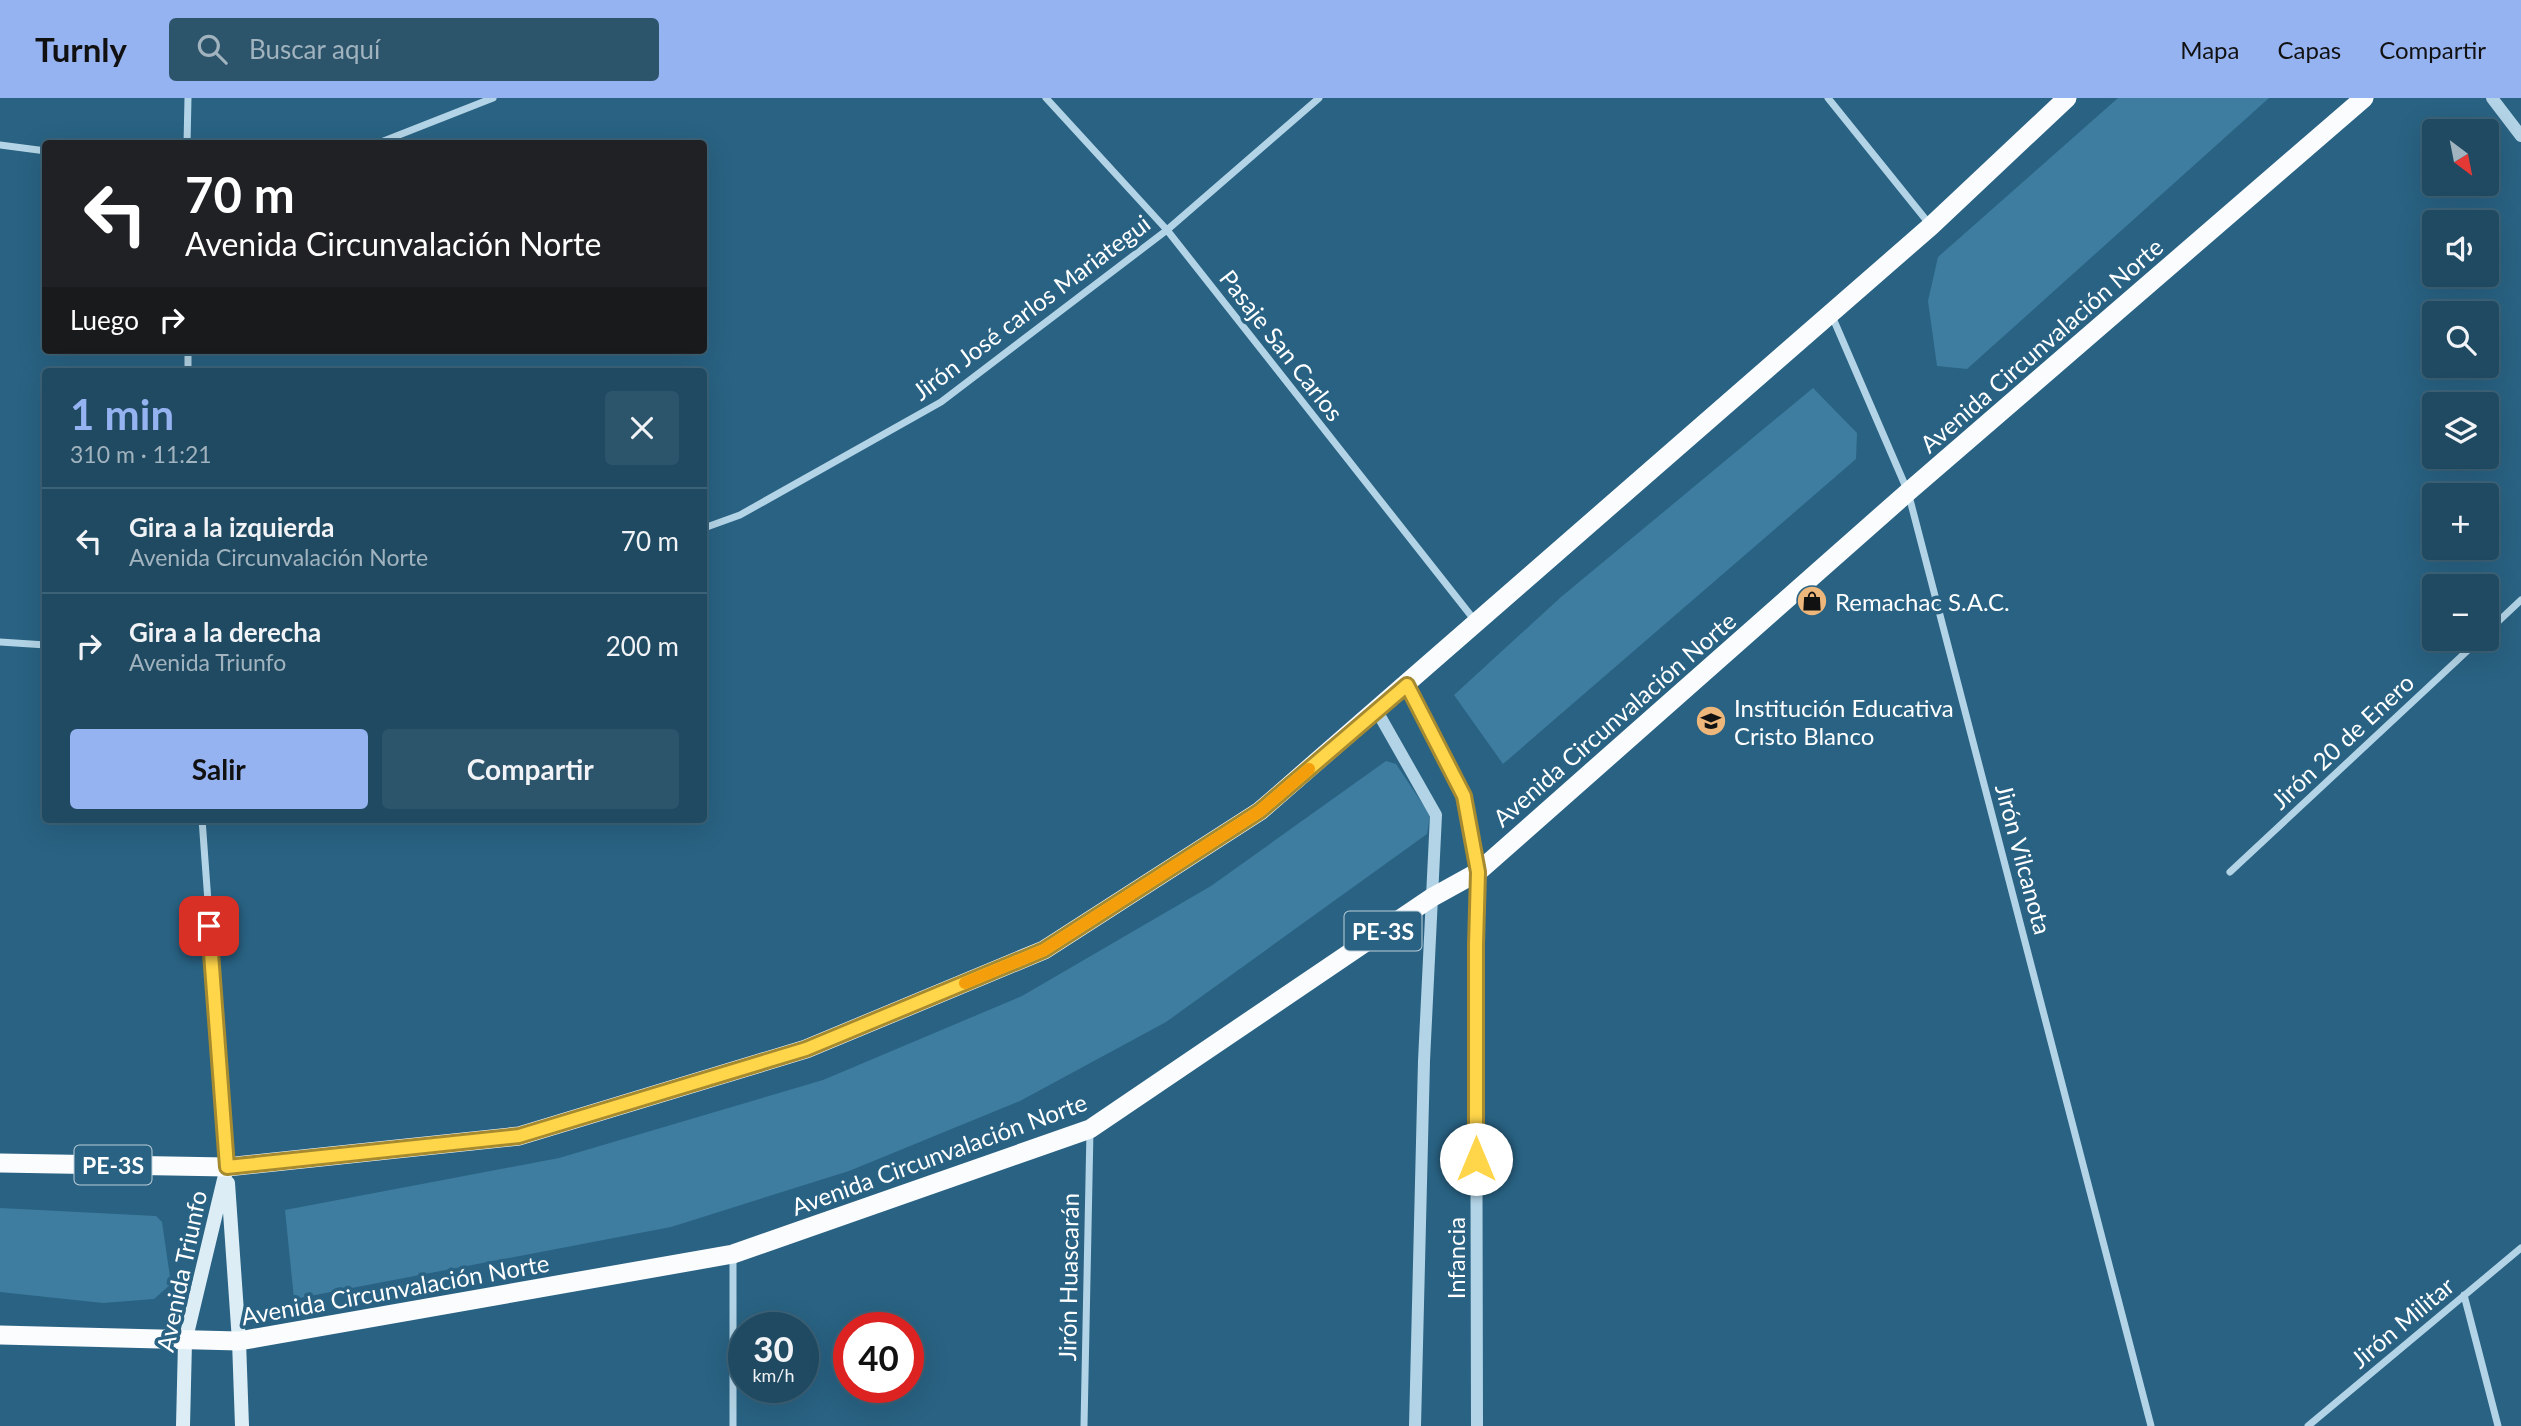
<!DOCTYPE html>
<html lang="es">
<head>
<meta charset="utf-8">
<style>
	body { margin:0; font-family:Lato,sans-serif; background:#2c546b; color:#f1f3f6; height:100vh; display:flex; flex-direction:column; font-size:26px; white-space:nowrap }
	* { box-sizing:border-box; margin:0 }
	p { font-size:23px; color:#a1b3be }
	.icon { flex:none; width:38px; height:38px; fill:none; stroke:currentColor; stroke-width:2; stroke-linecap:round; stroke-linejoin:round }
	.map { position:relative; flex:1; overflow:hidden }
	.side { position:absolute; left:42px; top:270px; width:665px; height:455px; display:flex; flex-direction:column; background:#1f4a62; border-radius:7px; box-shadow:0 7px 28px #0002,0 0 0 2px #3c6277 }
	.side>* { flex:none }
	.guide { position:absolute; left:42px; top:42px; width:665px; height:214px; border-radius:7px; box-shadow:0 7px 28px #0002,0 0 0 2px #3c6277; background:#202124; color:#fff; overflow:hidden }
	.needle { width:46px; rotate:148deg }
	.controls { position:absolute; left:2422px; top:21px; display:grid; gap:14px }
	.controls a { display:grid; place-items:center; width:77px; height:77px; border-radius:7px; background:#1f4a62; box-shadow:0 7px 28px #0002,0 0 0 2px #3c6277; font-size:35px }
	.speed { position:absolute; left:728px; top:1214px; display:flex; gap:14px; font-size:35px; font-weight:700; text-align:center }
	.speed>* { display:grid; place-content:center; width:91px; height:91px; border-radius:50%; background:#1f4a62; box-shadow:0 7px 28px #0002,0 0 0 2px #3c6277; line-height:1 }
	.speed small { font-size:18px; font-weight:400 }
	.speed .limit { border:10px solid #d22; background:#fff; color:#111 }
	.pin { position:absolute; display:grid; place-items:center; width:60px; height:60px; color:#fff; margin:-30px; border-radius:14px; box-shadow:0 4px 10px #0006 }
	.me { position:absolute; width:77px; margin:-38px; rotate:0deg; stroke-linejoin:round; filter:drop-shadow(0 0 5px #0008) }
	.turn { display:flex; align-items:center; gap:24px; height:147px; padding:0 28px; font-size:32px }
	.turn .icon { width:91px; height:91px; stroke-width:2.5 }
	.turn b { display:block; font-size:49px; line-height:60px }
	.then { display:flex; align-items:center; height:66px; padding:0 28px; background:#0003; gap:14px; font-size:26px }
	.round { display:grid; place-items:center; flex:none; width:74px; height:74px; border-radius:7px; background:#2c546b }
	.head { display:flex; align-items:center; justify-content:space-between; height:119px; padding:0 28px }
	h1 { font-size:42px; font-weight:700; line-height:52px; color:#95b2f1 }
	.cta { display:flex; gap:14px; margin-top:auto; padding:14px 28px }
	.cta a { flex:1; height:80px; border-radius:7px; background:#95b2f1; color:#111; font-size:28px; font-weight:700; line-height:80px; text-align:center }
	.cta a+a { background:#2c546b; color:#f1f3f6 }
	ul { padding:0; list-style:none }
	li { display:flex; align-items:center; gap:21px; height:105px; padding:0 28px; border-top:2px solid #3c6277 }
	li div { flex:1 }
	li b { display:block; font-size:26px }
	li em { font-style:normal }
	header { display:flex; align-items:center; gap:42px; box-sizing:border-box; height:98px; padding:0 35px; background:#95b2f1; color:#111 }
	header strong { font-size:33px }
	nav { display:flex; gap:38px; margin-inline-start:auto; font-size:24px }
	.search { width:490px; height:63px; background:#2c546b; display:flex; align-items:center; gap:18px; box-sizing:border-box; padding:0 24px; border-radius:7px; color:#a1b3be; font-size:26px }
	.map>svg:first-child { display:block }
	.green { fill:#3e7d9f }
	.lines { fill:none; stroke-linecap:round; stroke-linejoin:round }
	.minor { stroke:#b3d4e6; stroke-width:7 }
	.tertiary { stroke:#b3d4e6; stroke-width:12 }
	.secondary { stroke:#dcedf6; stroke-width:14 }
	.trunk { stroke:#fafcfe; stroke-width:19 }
	.route-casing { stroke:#a68a30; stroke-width:18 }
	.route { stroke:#ffd54a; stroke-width:12 }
	.slow { stroke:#f59e0b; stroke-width:12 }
	.labels { text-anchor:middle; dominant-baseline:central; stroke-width:7; stroke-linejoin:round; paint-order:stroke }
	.shield { fill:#296283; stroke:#bfd0da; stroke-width:2 }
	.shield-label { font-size:23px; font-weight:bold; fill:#fff }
	.street-label { font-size:24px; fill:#fff; stroke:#296283 }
	.poi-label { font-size:24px; fill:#fff; stroke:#296283; text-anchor:start }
</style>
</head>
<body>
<header>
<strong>Turnly</strong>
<div class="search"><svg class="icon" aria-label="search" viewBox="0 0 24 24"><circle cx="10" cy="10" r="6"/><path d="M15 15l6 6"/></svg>Buscar aquí</div>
<nav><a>Mapa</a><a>Capas</a><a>Compartir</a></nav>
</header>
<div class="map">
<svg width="2521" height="1328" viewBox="0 0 2521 1328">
	<rect width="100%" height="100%" fill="#296283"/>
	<path class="green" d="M2118,0h151l-302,271 -30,-3 -9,-65 10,-44z
		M1813,290l44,45 -1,26 -353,305 -49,-69 107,-98z
		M1386,663l10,3 34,51 -3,19 -261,188 -146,79 -171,70 -178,56 -377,72 -9,-89 274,-52 264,-78 199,-84 189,-110z
		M0,1110l156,8 6,6 9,62 -17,15 -51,4 -103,-11z"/>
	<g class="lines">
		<path class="minor" d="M1046,0l121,132 309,392
			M1828,0l103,128
			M187,46l1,-46
			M376,46l117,-46
			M0,47l46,6
			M1832,218l76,176 243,934
			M188,252v21
			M704,430l36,-13 201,-113 226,-172 152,-132
			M2487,534l34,-32
			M0,544l46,3
			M202,721l25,345
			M2230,774l250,-233
			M733,1157v171
			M2464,1197l34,131
			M1084,1328l6,-296
			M2308,1328l213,-178"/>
		<path class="tertiary" d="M2492,0l29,38
			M1407,587l57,111 14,76 -2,73 1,481
			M1377,613l59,104 -12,246 -9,365"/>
		<path class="secondary" d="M228,1085l11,158 3,85
			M183,1328l2,-84 42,-175"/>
		<path class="trunk" d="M0,1065l227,4 292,-31 287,-87 238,-99 216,-139 671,-585 136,-128
			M0,1237l239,6 494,-87 357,-125 341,-231 47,-26 430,-380 456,-394"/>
	</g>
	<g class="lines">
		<g class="route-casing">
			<path id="route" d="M209,828l18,241 292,-31 287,-87 238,-99 216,-139 147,-126 57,111 14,76 -2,73v214"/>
		</g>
		<use href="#route" class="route"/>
		<path class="slow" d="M965,885l79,-33 216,-139 49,-42"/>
	</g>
	<defs>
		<g id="shop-disc" transform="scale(1.575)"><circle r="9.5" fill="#edb67a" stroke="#296283"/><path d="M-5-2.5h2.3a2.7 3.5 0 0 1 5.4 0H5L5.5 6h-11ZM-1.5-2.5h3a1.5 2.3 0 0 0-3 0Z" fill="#111"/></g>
		<g id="school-disc" transform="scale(1.575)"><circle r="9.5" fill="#edb67a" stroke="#296283"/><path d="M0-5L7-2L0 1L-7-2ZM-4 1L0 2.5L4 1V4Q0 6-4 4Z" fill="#111"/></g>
	</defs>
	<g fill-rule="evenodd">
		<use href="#shop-disc" x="1812" y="503"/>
		<use href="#school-disc" x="1711" y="623"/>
	</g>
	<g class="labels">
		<g class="shield">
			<rect x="1344.5" y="813.5" width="77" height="39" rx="5"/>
			<rect x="74.5" y="1047.5" width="77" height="39" rx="5"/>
		</g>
		<g class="shield-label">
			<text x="1383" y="833">PE-3S</text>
			<text x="113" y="1067">PE-3S</text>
		</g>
		<g class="street-label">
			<text transform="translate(1031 209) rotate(-37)">Jirón José carlos Mariategui</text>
			<text transform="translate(1282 247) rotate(52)">Pasaje San Carlos</text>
			<text transform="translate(2041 247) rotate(-41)">Avenida Circunvalación Norte</text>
			<text transform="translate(1614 621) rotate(-41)">Avenida Circunvalación Norte</text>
			<text transform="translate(2342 643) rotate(-43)">Jirón 20 de Enero</text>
			<text transform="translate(2024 761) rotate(75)">Jirón Vilcanota</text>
			<text transform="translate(939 1056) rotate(-20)">Avenida Circunvalación Norte</text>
			<text transform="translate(1455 1160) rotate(-90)">Infancia</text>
			<text transform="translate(181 1173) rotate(-78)">Avenida Triunfo</text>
			<text transform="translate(1068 1179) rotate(-89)">Jirón Huascarán</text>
			<text transform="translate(395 1191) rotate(-10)">Avenida Circunvalación Norte</text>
			<text transform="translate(2402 1224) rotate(-40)">Jirón Militar</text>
		</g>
		<g class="poi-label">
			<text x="1835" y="503">Remachac S.A.C.</text>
			<text x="1734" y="609">Institución Educativa<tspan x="1734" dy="28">Cristo Blanco</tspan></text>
		</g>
	</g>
</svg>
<div class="controls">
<a><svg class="needle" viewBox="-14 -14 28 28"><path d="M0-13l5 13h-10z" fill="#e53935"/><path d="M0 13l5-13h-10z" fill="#a1b3be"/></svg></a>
<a><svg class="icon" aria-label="sound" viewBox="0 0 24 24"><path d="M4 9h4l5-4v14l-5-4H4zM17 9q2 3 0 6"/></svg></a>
<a><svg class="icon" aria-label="search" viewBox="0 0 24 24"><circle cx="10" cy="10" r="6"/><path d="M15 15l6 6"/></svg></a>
<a><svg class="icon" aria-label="layers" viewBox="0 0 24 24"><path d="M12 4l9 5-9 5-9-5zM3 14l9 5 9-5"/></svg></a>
<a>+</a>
<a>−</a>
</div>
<div class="speed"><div>30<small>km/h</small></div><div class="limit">40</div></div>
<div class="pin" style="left:209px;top:828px;background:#d93025"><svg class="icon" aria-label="arrive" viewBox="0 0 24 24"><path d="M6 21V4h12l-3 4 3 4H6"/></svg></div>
<svg class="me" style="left:1476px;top:1061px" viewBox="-20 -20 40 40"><circle r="19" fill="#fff"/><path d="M0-13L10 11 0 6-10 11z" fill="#ffd54a"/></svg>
<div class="guide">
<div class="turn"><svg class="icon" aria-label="left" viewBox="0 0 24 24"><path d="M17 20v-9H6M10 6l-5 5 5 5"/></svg><div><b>70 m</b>Avenida Circunvalación Norte</div></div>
<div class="then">Luego<svg class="icon" aria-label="right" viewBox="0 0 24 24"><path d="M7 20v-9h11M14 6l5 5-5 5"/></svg></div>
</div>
<section class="side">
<div class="head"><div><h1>1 min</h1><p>310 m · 11:21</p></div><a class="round"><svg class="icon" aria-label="close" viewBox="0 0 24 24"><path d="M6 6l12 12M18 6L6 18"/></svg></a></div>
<ul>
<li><svg class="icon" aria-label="left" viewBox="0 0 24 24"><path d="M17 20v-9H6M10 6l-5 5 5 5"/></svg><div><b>Gira a la izquierda</b><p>Avenida Circunvalación Norte</p></div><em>70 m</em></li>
<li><svg class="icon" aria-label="right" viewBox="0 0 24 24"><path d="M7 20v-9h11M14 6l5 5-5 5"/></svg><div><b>Gira a la derecha</b><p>Avenida Triunfo</p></div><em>200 m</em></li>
</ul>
<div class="cta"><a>Salir</a><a>Compartir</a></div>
</section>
</div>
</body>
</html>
